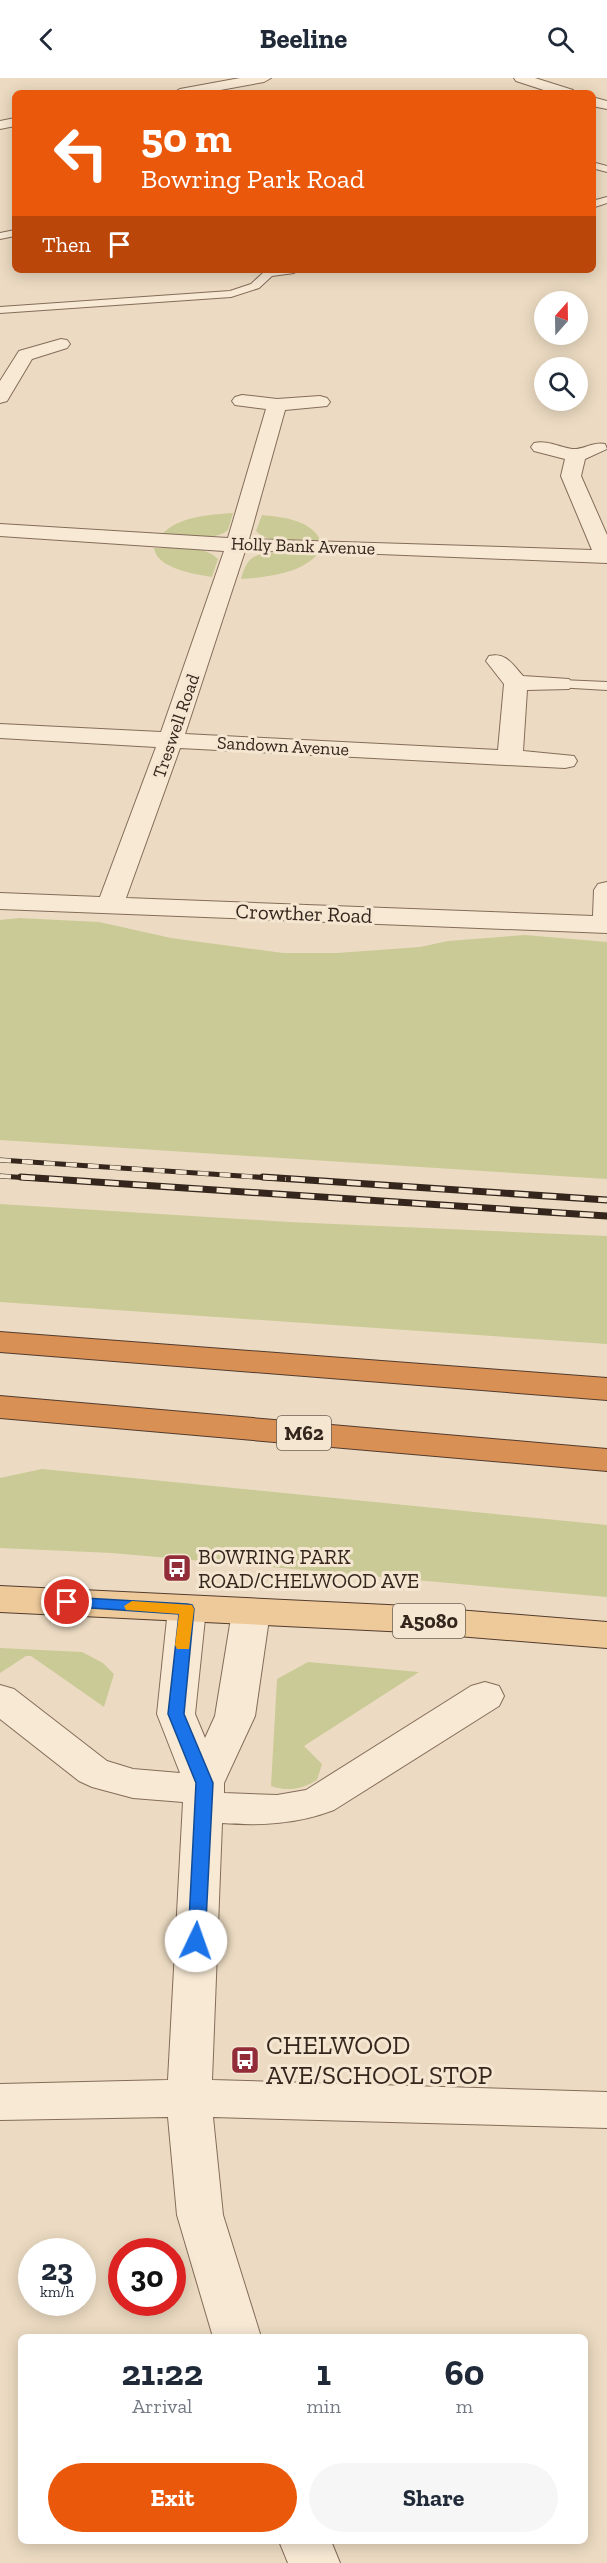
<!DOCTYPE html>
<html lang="en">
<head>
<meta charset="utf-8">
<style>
	body { margin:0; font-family:"Zilla Slab",serif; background:#f6f6f7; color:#1f2937; height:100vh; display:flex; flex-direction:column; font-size:22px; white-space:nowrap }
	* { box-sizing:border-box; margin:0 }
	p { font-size:20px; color:#747a83 }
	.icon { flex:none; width:33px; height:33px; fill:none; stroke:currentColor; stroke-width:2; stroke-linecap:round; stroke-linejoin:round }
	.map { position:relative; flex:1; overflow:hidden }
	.side { position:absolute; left:18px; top:2256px; width:570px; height:210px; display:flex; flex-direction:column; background:#fff; border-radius:9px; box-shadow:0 3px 15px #0003 }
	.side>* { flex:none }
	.guide { position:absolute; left:12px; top:12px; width:584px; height:183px; border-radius:9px; box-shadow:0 3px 15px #0003; background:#ea580c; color:#fff; overflow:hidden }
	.needle { width:39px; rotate:20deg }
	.controls { position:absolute; left:534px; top:213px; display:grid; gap:12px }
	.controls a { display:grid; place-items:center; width:54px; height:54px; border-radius:50%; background:#fff; box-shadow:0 3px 15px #0003; font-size:30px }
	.speed { position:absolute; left:18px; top:2160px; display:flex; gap:12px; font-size:30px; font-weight:700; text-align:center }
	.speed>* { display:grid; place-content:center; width:78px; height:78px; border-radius:50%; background:#fff; box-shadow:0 3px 15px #0003; line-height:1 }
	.speed small { font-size:15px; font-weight:400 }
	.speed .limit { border:9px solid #d22; background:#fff; color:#111 }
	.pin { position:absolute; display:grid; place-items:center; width:51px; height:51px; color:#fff; margin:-26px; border:3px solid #fff; border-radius:50%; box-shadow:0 2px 6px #0007 }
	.me { position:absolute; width:66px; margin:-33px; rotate:3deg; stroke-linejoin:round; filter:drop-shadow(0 0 4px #0008) }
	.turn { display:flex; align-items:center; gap:21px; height:126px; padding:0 30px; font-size:27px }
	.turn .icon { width:78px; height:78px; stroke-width:2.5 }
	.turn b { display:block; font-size:42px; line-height:51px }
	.then { display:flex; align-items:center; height:57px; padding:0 30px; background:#0003; gap:12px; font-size:22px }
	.eta { display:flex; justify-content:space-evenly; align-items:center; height:102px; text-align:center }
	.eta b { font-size:36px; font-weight:800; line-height:42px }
	.cta { display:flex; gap:12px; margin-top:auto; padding:12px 30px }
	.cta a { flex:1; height:69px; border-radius:36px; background:#ea580c; color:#fff; font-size:24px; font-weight:800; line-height:69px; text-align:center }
	.cta a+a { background:#f6f6f7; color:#1f2937 }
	header { display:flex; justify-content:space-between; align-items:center; height:78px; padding:0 30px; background:#fff; font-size:27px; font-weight:800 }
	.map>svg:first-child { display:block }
	.green { fill:#caca96 }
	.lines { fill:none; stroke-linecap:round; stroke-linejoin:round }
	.service-casing { stroke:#856c5a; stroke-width:2 }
	.minor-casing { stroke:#856c5a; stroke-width:2 }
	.primary-casing { stroke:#533b2e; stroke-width:2 }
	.motorway-casing { stroke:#533b2e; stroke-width:2 }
	.service { fill:#f7e9d4; fill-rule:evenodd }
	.minor { fill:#f7e9d4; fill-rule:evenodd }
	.primary { fill:#eeca9a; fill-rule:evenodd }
	.motorway { fill:#d99055; fill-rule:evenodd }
	.rail-far1-casing { stroke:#35261d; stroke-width:5 }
	.rail-casing { stroke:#35261d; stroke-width:7 }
	.rail-far1 { stroke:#f4e6d1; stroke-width:4; stroke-dasharray:11; stroke-linecap:butt }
	.rail { stroke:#f4e6d1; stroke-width:4.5; stroke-dasharray:14; stroke-linecap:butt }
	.route { fill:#1a73e8; stroke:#114b97; stroke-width:1.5 }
	.slow { fill:#f59e0b }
	.labels { text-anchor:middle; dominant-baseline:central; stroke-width:6; stroke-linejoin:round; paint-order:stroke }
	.far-street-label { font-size:18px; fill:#35261d; stroke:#f4e6d1 }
	.shield { fill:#f4e6d1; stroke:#6e6053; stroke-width:1.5 }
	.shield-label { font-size:20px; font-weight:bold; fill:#35261d }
	.street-label { font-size:21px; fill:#35261d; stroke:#f4e6d1 }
	.poi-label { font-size:21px; fill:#35261d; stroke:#f4e6d1; text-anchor:start }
	.near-poi-label { font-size:26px; fill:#35261d; stroke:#f4e6d1; text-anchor:start }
</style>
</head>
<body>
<header><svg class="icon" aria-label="back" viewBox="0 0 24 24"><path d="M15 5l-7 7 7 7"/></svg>Beeline<svg class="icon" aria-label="search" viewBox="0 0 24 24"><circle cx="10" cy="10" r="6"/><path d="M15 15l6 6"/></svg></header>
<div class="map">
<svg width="607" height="2485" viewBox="0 0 607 2485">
	<rect width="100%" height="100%" fill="#ecdbc2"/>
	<path class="green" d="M233,435l-5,17c-17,13 -46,7 -67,5 18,-19 47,-20 72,-22z
		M262,437c20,2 51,5 59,27 -19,-1 -51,4 -65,-11z
		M154,470c19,1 50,-4 64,11l-6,18c-17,-3 -55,-8 -58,-29z
		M274,475l43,2c-18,19 -50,22 -76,24 6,-21 11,-25 33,-26z
		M19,840l80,4 72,16 112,15h54l83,-6 28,-6 77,-6 82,7v237l-607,-39v-220z
		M0,1126l289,18 318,14v108l-607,-42z
		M42,1391l565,56v72l-495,-44 -112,-5v-70z
		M0,1570l82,4 21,11 11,11 -10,33 -73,-51h-5l-26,17z
		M308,1584l111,10 -115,74 18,18 -5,16c-15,9 -29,12 -46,6l6,-107z"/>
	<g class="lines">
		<g class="service-casing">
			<path id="service" d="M592,84l15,4v6l-15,-4z
				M607,119v6l-15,5v-7z
				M15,152v6l-15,3v-6z
				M299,192l-5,3 -22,3 -13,12 -28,9 -231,16v-6l230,-16 21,-7 14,-13z
				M561,602l46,2v8l-51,-3 -2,-3 2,-3z"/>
		</g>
		<g class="minor-casing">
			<path id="minor" d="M240,0h31l-7,4 -60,11h-31l7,-4z
				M514,0h21l38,12 2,3h-22l-37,-12z
				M592,19l15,4v8l-15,-3z
				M15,40v8l-15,3v-8z
				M61,261l6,1 3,4 -3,4 -35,11 -25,42 -7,2v-22l19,-30z
				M242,317l35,4 43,-3 7,2 3,4 -3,4 -42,4 -36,129 343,11 -31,-74 4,-17 -31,-8 -3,-4 3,-4c13,-3 25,4 38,6 12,1 21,-8 33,-5l2,5 -22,10 -4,17 26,59v28l-277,-11 -85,-1 -60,183 313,16 6,-66 -18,-23 3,-5c17,-4 23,8 34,20l46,3 4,5 -4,5 -42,1 -4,61 51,5 3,5 -3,5 -9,2 -385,-20 -54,150 467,18 1,-26 4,-6 9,-2v51l-607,-24v-16l100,4 56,-150 -156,-9v-14l161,8 63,-181 -224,-15v-12l228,14 38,-129 -31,-4 -3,-4 3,-4z
				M187,1518l13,4 6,9 -11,105 10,24 10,-22 17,-104 6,-9 13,-4 13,4 6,9 -15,104 -31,67v10l53,2 29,-5 165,-104 14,-4 14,4 5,10 -5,10 -165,104c-37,14 -72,16 -112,13l-10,257 395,12v36l-394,-11 10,98 38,122h-48l-36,-122 -9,-98 -168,3v-36l168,-4 15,-278 -50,-4 -41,-11 -13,-6 -79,-62v-34l14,4 93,72 26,8 47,4 -23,-59 11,-105 6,-9z
				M279,2463h52l9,22h-52z"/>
		</g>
		<g class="primary-casing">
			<path id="primary" d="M0,1508l408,20 199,16v26l-199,-16 -408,-20z"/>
		</g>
		<g class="motorway-casing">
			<path id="motorway" d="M0,1254l607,46v22l-607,-48z
				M0,1318l607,53v22l-607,-53z"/>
		</g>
		<use href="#service" class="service"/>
		<use href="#minor" class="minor"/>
		<use href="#primary" class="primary"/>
		<use href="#motorway" class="motorway"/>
		<g class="rail-far1-casing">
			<path id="rail-far1" d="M0,1082l286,19
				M0,1098l43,3"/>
		</g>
		<g class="rail-casing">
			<path id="rail" d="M21,1099l586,39
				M263,1099l344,23"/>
		</g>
		<use href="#rail-far1" class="rail-far1"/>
		<use href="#rail" class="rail"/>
	</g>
	<path class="route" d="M67,1519l120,7 5,1 2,4 -10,105 29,69 -8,158 -2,5 -7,2 -6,-2 -2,-5 8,-158 -28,-69 11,-100 -117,-8 -3,-4z"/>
	<path class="slow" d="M132,1523l60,4 2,4 -5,40h-12l-2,-4 4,-31 -53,-4 -2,-4z"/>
	<defs>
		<g id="bus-square" transform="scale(1.5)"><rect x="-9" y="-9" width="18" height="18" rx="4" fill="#922c39" stroke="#f4e6d1"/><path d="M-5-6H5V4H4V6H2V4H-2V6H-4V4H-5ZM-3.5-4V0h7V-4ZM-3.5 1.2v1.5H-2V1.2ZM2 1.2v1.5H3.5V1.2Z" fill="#fff"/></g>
	</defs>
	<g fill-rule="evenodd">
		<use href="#bus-square" x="177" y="1490"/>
		<use href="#bus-square" x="245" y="1982"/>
	</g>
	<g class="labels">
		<g class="far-street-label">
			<text transform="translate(303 468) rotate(2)">Holly Bank Avenue</text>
			<text transform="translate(176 648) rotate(-71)">Treswell Road</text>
			<text transform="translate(283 668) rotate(3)">Sandown Avenue</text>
		</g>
		<g class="shield">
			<rect x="277" y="1338" width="54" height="34" rx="4.5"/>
			<rect x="393" y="1526" width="72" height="34" rx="4.5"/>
		</g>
		<g class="shield-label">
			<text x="304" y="1355">M62</text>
			<text x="429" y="1543">A5080</text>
		</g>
		<g class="street-label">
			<text transform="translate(304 835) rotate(2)">Crowther Road</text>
		</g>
		<g class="poi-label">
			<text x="198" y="1478">BOWRING PARK<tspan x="198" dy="24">ROAD/CHELWOOD AVE</tspan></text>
		</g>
		<g class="near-poi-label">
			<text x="266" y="1967">CHELWOOD<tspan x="266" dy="30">AVE/SCHOOL STOP</tspan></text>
		</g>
	</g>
</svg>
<div class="controls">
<a><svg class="needle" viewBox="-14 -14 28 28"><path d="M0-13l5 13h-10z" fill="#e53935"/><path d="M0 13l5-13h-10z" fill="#747a83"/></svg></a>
<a><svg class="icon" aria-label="search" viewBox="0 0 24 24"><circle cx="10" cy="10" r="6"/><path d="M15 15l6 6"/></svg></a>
</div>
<div class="speed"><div>23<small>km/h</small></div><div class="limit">30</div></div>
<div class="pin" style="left:67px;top:1524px;background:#d93025"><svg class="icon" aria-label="arrive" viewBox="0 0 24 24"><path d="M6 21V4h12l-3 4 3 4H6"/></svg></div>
<svg class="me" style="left:196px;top:1863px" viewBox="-20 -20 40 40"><circle r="19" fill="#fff"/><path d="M0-13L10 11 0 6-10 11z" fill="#1a73e8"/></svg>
<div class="guide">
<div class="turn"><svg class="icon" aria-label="left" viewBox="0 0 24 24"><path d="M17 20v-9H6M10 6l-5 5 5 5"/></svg><div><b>50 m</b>Bowring Park Road</div></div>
<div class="then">Then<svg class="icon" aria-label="arrive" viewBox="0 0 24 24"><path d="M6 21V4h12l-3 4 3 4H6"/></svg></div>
</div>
<section class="side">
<div class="eta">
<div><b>21:22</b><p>Arrival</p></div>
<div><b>1</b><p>min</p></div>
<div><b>60</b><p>m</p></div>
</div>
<div class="cta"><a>Exit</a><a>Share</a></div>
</section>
</div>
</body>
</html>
